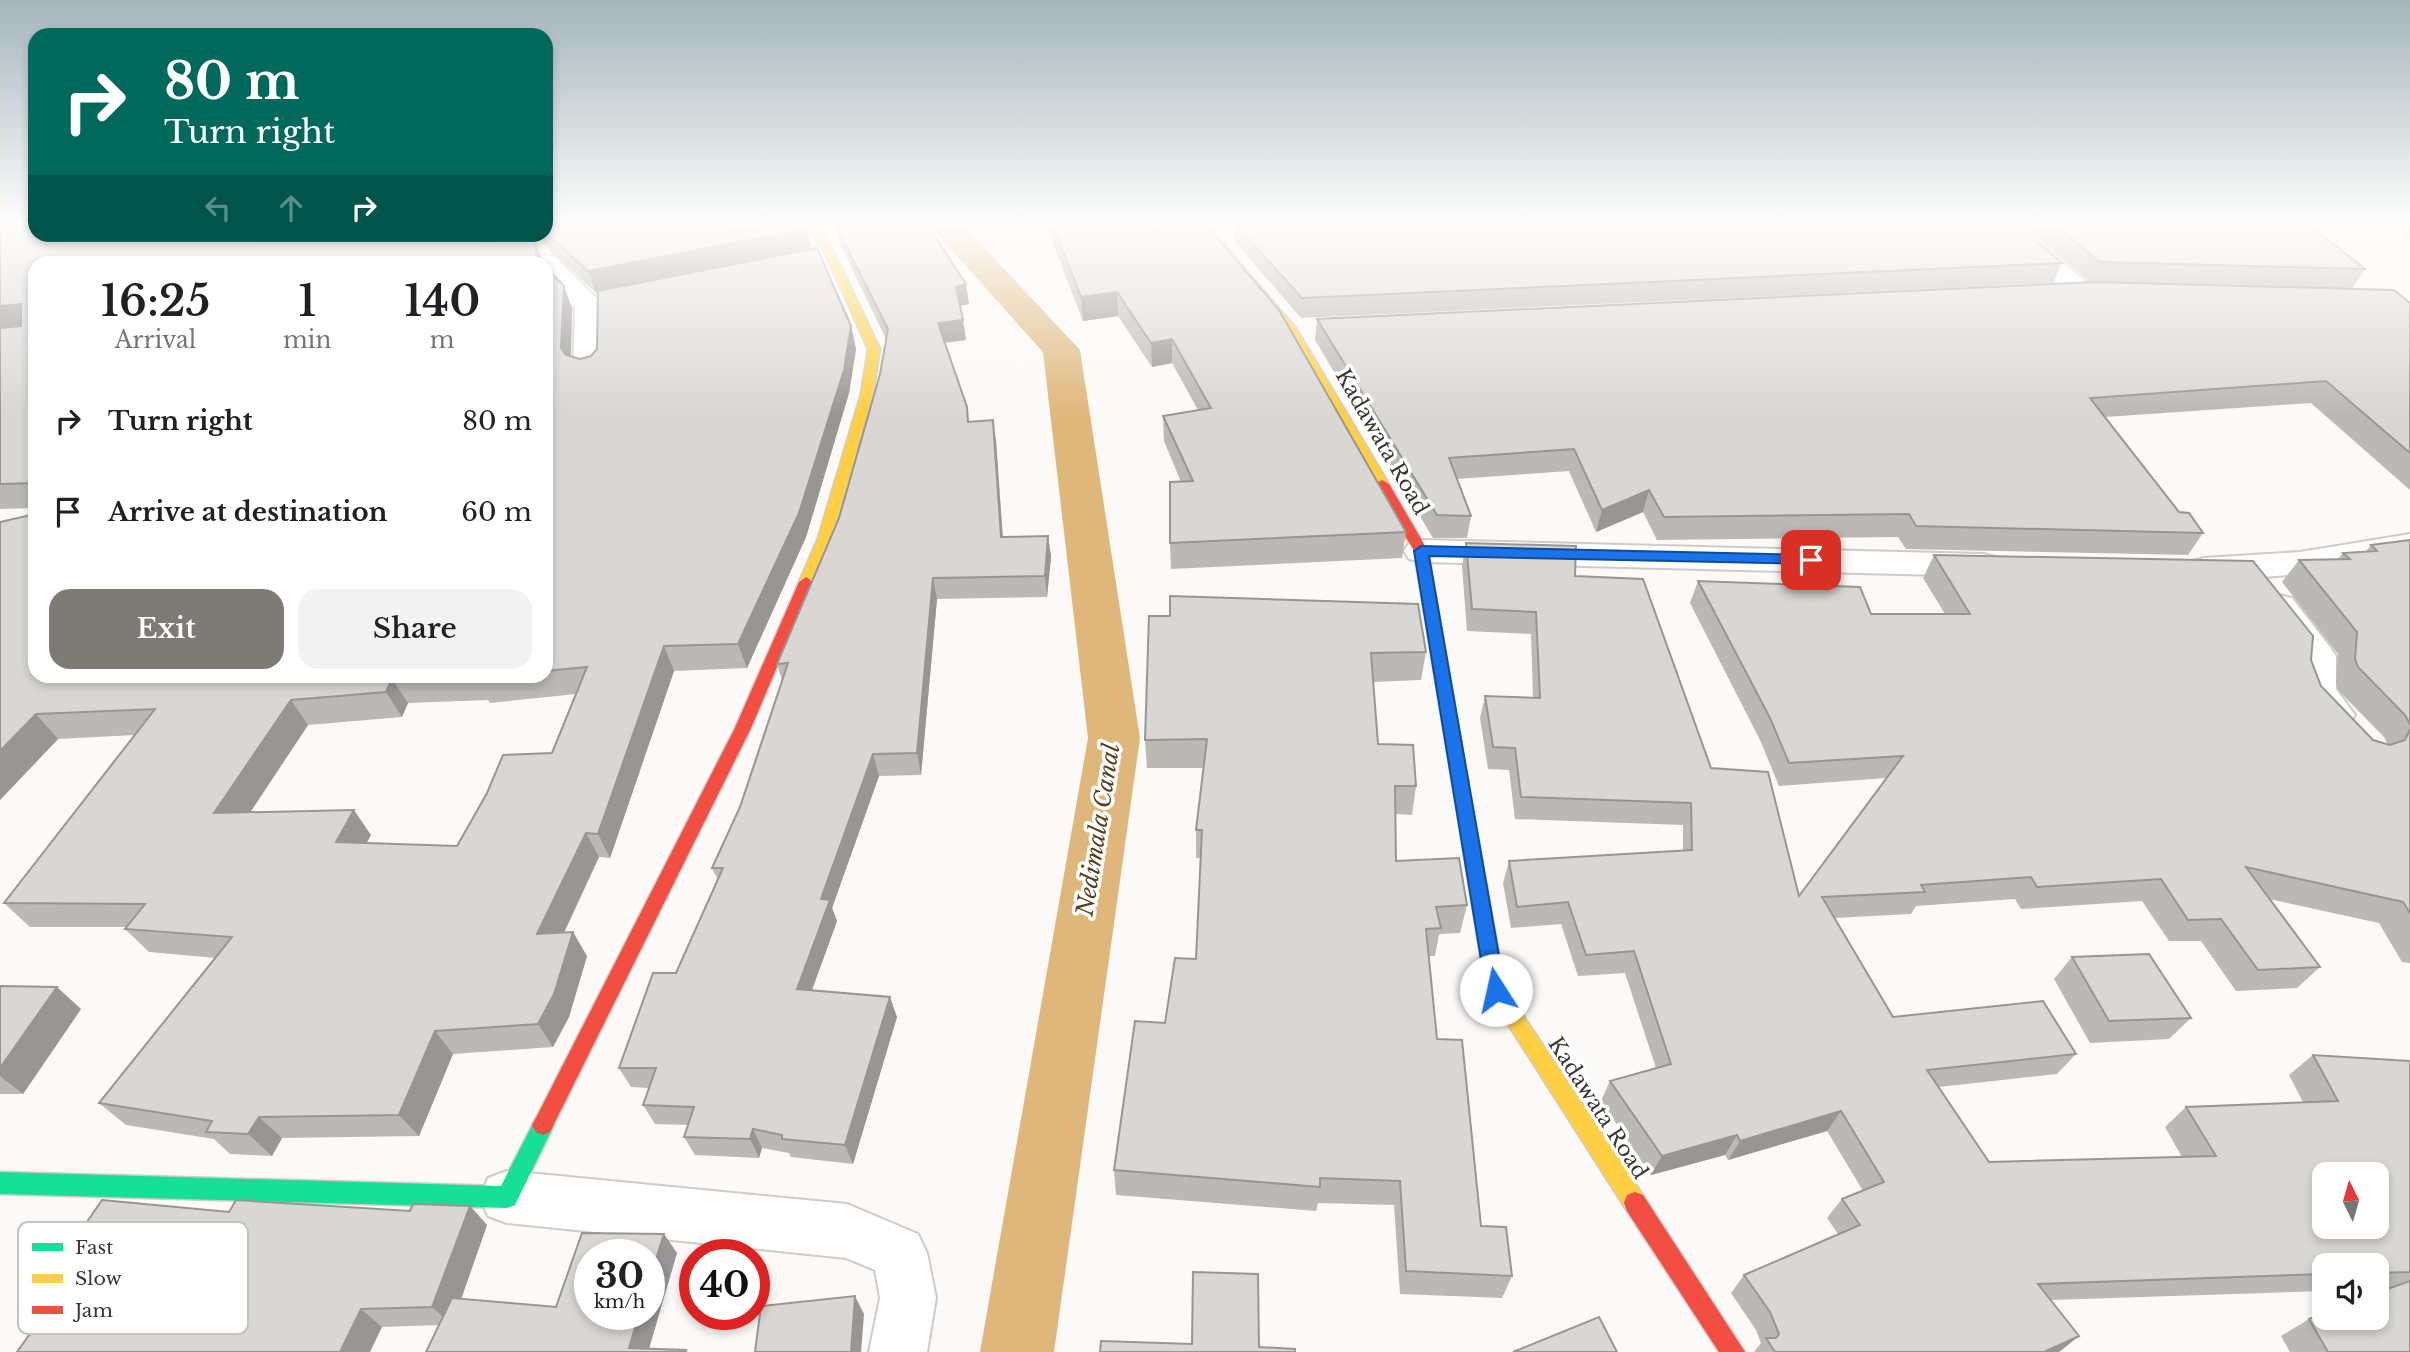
<!DOCTYPE html>
<html lang="en">
<head>
<meta charset="utf-8">
<style>
	body { margin:0; font-family:"Libre Baskerville",serif; background:#f2f2f2; color:#202124; height:100vh; display:flex; flex-direction:column; font-size:26px; white-space:nowrap }
	* { box-sizing:border-box; margin:0 }
	p { font-size:23px; color:#757577 }
	.icon { flex:none; width:38px; height:38px; fill:none; stroke:currentColor; stroke-width:2; stroke-linecap:round; stroke-linejoin:round }
	.map { position:relative; flex:1; overflow:hidden }
	.drawer { position:absolute; left:28px; top:256px; width:525px; height:427px; display:flex; flex-direction:column; background:#fff; border-radius:21px; box-shadow:0 4px 10px #0003 }
	.drawer>* { flex:none }
	.banner { position:absolute; left:28px; top:28px; width:525px; height:214px; border-radius:21px; box-shadow:0 4px 10px #0003; background:#00695c; color:#fff; overflow:hidden }
	.needle { width:46px; rotate:355deg }
	.controls { position:absolute; left:2312px; top:1162px; display:grid; gap:14px }
	.controls a { display:grid; place-items:center; width:77px; height:77px; border-radius:14px; background:#fff; box-shadow:0 4px 10px #0003; font-size:35px }
	.speed { position:absolute; left:574px; top:1239px; display:flex; gap:14px; font-size:35px; font-weight:700; text-align:center }
	.speed>* { display:grid; place-content:center; width:91px; height:91px; border-radius:50%; background:#fff; box-shadow:0 4px 10px #0003; line-height:1 }
	.speed small { font-size:18px; font-weight:400 }
	.speed .limit { border:10px solid #d22; background:#fff; color:#111 }
	.pin { position:absolute; display:grid; place-items:center; width:60px; height:60px; color:#fff; margin:-30px; border-radius:14px; box-shadow:0 4px 10px #0006 }
	.me { position:absolute; width:77px; margin:-38px; rotate:350deg; stroke-linejoin:round; filter:drop-shadow(0 0 5px #0008) }
	.turn { display:flex; align-items:center; gap:24px; height:147px; padding:0 21px; font-size:32px }
	.turn .icon { width:91px; height:91px; stroke-width:2.5 }
	.turn b { display:block; font-size:49px; line-height:60px }
	.lanes { display:flex; align-items:center; height:66px; padding:0 21px; background:#0003; justify-content:center; gap:35px; direction:ltr }
	.lanes .off { opacity:.35 }
	.eta { display:flex; justify-content:space-evenly; align-items:center; height:119px; text-align:center }
	.eta b { font-size:42px; font-weight:600; line-height:49px }
	.primary-button { display:flex; gap:14px; margin-top:auto; padding:14px 21px }
	.primary-button a { flex:1; height:80px; border-radius:21px; background:#7e7b77; color:#fff; font-size:28px; font-weight:600; line-height:80px; text-align:center }
	.primary-button a+a { background:#f2f2f2; color:#202124 }
	ul { padding:0; list-style:none }
	li { display:flex; align-items:center; gap:21px; height:91px; padding:0 21px }
	li div { flex:1 }
	li b { display:block; font-size:26px }
	li em { font-style:normal }
	.map>svg:first-child { display:block }
	.lines { fill:none; stroke-linecap:round; stroke-linejoin:round }
	.canal { fill:#dfb77b; fill-rule:evenodd }
	.street-casing { stroke:#cecbc8; stroke-width:4 }
	.fast-casing { stroke:#cecbc8; stroke-width:3 }
	.slow-casing { stroke:#cecbc8; stroke-width:3 }
	.jam-casing { stroke:#cecbc8; stroke-width:3 }
	.street { fill:#fffefe; fill-rule:evenodd }
	.fast { fill:#16e098; fill-rule:evenodd }
	.slow { fill:#ffcf43; fill-rule:evenodd }
	.jam { fill:#f24e42; fill-rule:evenodd }
	.wall { fill:#bbb9b6; fill-rule:evenodd }
	.shaded-wall { fill:#989694 }
	.building { fill:#d9d7d4; stroke:#989694; stroke-width:2; fill-rule:evenodd }
	.route { fill:#1a73e8; stroke:#114b97; stroke-width:2 }
	.labels { text-anchor:middle; dominant-baseline:central; stroke-width:7; stroke-linejoin:round; paint-order:stroke }
	.street-label { font-size:21px; fill:#3a3632; stroke:#fff }
	.water-label { font-size:23px; font-style:italic; fill:#583f1c; stroke:#fff }
	.key { fill:#fff; stroke:#c4c3c2; stroke-width:2 }
	.key-label { font-size:19px; fill:#3a3632 }
</style>
</head>
<body>
<div class="map">
<svg width="2410" height="1352" viewBox="0 0 2410 1352">
	<rect width="100%" height="100%" fill="#fcfaf8"/>
	<g class="lines">
		<path class="canal" d="M930,226h34l116,124 60,388 -86,614h-74l108,-614 -45,-386z"/>
		<g class="street-casing">
			<path id="street" d="M1992,226h28l78,66 -4,6h-20z
				M546,255l9,2 40,40 53,-10 10,2 4,6 -4,6 -55,11v59l-4,6 -11,3 -11,-3 -4,-6 2,-63 -29,-30v-16h-13l4,-5z
				M2410,534v22l-110,18 -96,8 -13,-4 -5,-8 5,-8 13,-4 96,-6z
				M1421,540l562,14 12,3 6,8 -6,8 -12,3 -562,-14 -12,-3 -5,-8 5,-8z
				M2279,595l13,3 38,49 6,9v33l19,26 -6,10c-26,8 -49,-14 -52,-41 -1,-8 3,-20 0,-28 -7,-17 -26,-33 -36,-49l5,-9z
				M507,1171l340,33 71,30 9,19 9,45 -9,54h-58l11,-54 -5,-28 -29,-12 -339,-35 -19,-7 -8,-19 8,-19z"/>
		</g>
		<g class="fast-casing">
			<path id="fast" d="M543,1115l7,3 4,7 -39,80 -8,3 -507,-14v-22l501,14 35,-68z"/>
		</g>
		<g class="slow-casing">
			<path id="slow" d="M808,226h10l19,32 43,91 -7,45 -41,144 -19,44 -7,5 -7,-5 19,-44 43,-144 7,-45 -41,-91z
				M1199,226h10l87,102 93,156 -2,3 -5,1 -7,-4 -88,-153z
				M1459,770l6,1 2,5 38,212 138,207 3,8 -3,8 -8,3 -8,-3 -141,-221 -35,-214 2,-5z"/>
		</g>
		<g class="jam-casing">
			<path id="jam" d="M1382,480l7,4 39,67 39,225 -2,5h-12l-2,-5 -37,-225 -39,-67z
				M806,577l7,5 -62,146 -201,404 -7,3 -7,-3 -4,-7 4,-7 199,-390 64,-146z
				M1635,1192l8,3 102,157h-26l-92,-141 -3,-8 3,-8z"/>
		</g>
		<use href="#street" class="street"/>
		<use href="#fast" class="fast"/>
		<use href="#slow" class="slow"/>
		<use href="#jam" class="jam"/>
	</g>
	<path class="wall" d="M0,226l518,13 17,3 8,20h-508v246l-35,1z
		M546,226h177l2,7 87,17 39,76 5,23 -7,44 -43,144 -59,131 -73,3 -64,187 -11,-1 -35,76 23,23 -18,61 -16,30 -100,7 -34,82 -137,2 -10,18 -42,-2 -16,-15 -88,-14 -27,-22 117,-145 -67,-6 -24,-23 2,-2h-97l-26,-24 131,-168 -77,4 -58,61 35,-124h511v-408l18,18 8,23 -1,48 9,2 11,-3 6,-7 1,-56h-2l-51,-47 -6,-12h7zM576,694l-24,59 -95,93 -91,-3 5,-8 -121,-23 58,-87 94,-8 6,-14 80,-3 2,3z
		M835,226h93l41,78 -9,2 6,34 -21,3 22,64 2,15 27,19 7,96 45,-1 3,21 -4,40 -110,2 -16,176 -42,1 -47,132 5,13 -25,69 85,27 -44,147 -62,-7 -2,-4 -27,-5 -3,10 -64,-3 -11,-18 4,-12 -33,-1 -12,-19 7,-17 -19,-1 -12,-19 57,-95 42,-93 -6,-12 28,-61 42,-127 -5,-16 62,-146 41,-144 6,-35 -48,-99z
		M1046,226h102l258,306 -4,26 -231,11 -1,-26 11,-61 -17,-41 -1,-25 35,-6 -26,-47 -20,4 -34,-51 -35,5z
		M1235,226h783l44,37 -9,20 -752,35 -66,-76z
		M2024,226h286l55,43 -13,20 -262,-7z
		M2410,226v14l-6,-5z
		M2410,303v187l-99,-87 -206,14 74,95 24,21 -15,22 -282,-6 -8,-12 -241,3 -14,-28 -47,20 -27,-61 -112,8 14,37 -4,22h-34l-118,-198 2,-21z
		M2410,540v423l-8,-1 -23,-39 -110,-24 51,68 -23,21 -61,3 -35,-50h-32l-27,-40 -121,8 -6,-10 -99,7 -5,8 -77,4 59,99 183,37 -19,20 -118,13 50,75 193,-5 -17,-30 21,-20 117,-5 -14,-27 24,-20 97,6v291h-120l-9,-16 28,-17 78,-30 -11,1v-25h-52v26l-273,9 28,36 -20,16h-305l7,-9 -5,-13 -25,-37 13,-18 94,-41 -11,-16 15,-19 21,-8 -36,-60 -99,29 -3,-5 -74,20 -50,-74 9,-20 46,-13 -31,-95 -47,3 -17,-52 -50,4 -8,-45 6,-22 174,-10v-26l-168,-6 -6,-49 -21,-1 -8,-51 5,-22 48,1 -2,-63 -64,-3 -5,-65 4,-23 109,33 224,320 87,-118 -107,8 -19,-46 -70,-137 8,-22 173,33h74l-22,-36 11,-23 377,105 10,26 52,54 15,5 -4,-8 -46,-47 -2,-8 2,-28 -56,-72 17,-22 39,-1 5,-6 23,-2 5,-6z
		M1149,616l277,36 -5,28 -48,2 5,62 38,42 -4,29 -16,-1v47l71,44 -7,28 -21,1 -4,22h-6l8,83 44,187 31,50 -10,22 -102,-4 -6,-89 -76,-2 -2,8 -200,-16 -2,-25 51,-147 31,-64 5,-101h-5v-28l7,-62h-56l-2,-28z
		M2072,957l119,61 -22,21 -79,4 -36,-64z
		M0,986l81,23 -58,85h-23z
		M470,1206l17,19 -26,74 95,8 121,-54 -28,95 37,2 2,2h-262l13,-27 -57,2 -313,-48 -15,-9 175,-58 181,-1z"/>
	<path class="shaded-wall" d="M722,226h1l4,18 80,-15 5,22 -216,42 -8,-22z
		M535,242l8,20h-6l-1,-5z
		M966,284l3,20 -10,2 -3,-19z
		M564,286l8,23 -2,62 -9,-23z
		M1117,292l1,24 -35,5 -2,-24z
		M21,304l14,21 -35,6v-25z
		M963,320l3,20 -25,3 -3,-20z
		M851,326l5,23 -7,44 -43,144 -59,131 -9,-24z
		M1172,339v24l-20,4 -1,-24z
		M993,420l3,21 8,117 -3,-21z
		M1649,490l-6,22 -47,20 6,-22z
		M1048,536l3,21 -4,40 -2,-21z
		M933,578l4,21 -16,176 -4,-22z
		M664,646l10,25 -64,187 -12,-24z
		M392,679l16,24 -6,14 -16,-25z
		M291,700l17,25 -74,112 -20,-24z
		M36,714l22,25 -58,61v-49z
		M873,754l6,22 -47,132 5,13 -32,88 -8,-20 24,-90z
		M354,810l17,25 -17,31 -18,-24z
		M586,833l13,24 -47,101 -15,-24z
		M573,932l14,24 -18,61 -16,30 -15,-23z
		M57,987l24,22 -58,85 -23,-18v-8z
		M890,997l7,20 -44,147 -8,-19z
		M435,1031l18,23 -34,82 -20,-21z
		M1841,1111l-14,20 -99,29 12,-19z
		M259,1117l23,21 -10,18 -24,-22z
		M753,1129l9,19 -3,10 -9,-19z
		M1737,1135l-12,20 -74,20 11,-19z
		M470,1206l17,19 -35,100 -20,-18z
		M664,1234l13,19 -29,99 -19,-4 10,-34h10v-33z
		M855,1296l9,18 -3,38h-10z
		M361,1309l21,18 -12,25h-30z
		M2079,1336l-20,16h-15z"/>
	<path class="building" d="M0,226h35v8h478l5,5 17,3 1,15 5,5h-506v179l-2,2h2v40l-35,1v-156l21,-2v-22l-21,2z
		M546,226h176l1,7 54,-7h28l2,3 -219,42 -42,-38z
		M836,226h92l38,58 -10,3 7,33 -25,3 29,84 1,15 25,-2 8,117 47,-1 -3,40 -112,2 -16,175 -44,1 -52,145 9,1 -33,89 93,8 -45,148 -63,-6v-4l-29,-6 -3,10 -66,-2 10,-30 -51,-2 13,-37h-37l34,-95h23l47,-105h-11l28,-61 48,-144 -11,1 62,-146 41,-144 8,-45z
		M1053,226h95l2,4 32,-4h25l72,84 127,222 -236,11v-61l23,-1 -30,-65 48,-8 -39,-69 -21,4 -34,-51 -36,5z
		M1237,226h781l44,37 -760,35z
		M2056,226h254l55,43 -265,-7z
		M817,248l34,78 -7,44 -45,143 -61,131 -74,2 -66,188 -12,-1 -49,101 36,-2 -19,62 -16,30 -103,7 -36,84 -140,2 -11,17 -42,-2 6,-11 -113,-18 133,-166 -107,-8 20,-25 -141,-1 151,-194 -119,5 -36,37v-229l35,-8v162h426l-69,3 -6,13 -95,8 -77,113 140,-3 -18,32 121,4 30,-53 16,-38 49,-2 35,-86 -41,4v-403l18,18 -3,62 5,7 14,4 11,-3 6,-7 1,-58z
		M2095,282l299,8 16,13v150l-84,-72 -236,17 89,114 10,1 14,20 -287,-7 -7,-12 -245,3 -15,-27 -47,20 -28,-61 -125,9 22,58 -34,-1 -120,-196z
		M2410,540v184l-5,-9 -47,-48 -3,-8 2,-27 -58,-72 51,-1 -7,-6 34,-2 -6,-6z
		M1466,543l110,3 -1,30 68,3 68,189 57,4 31,124 104,-140 -114,7 -19,-45 -72,-137 162,6 11,27h99l-36,-59 319,6 60,75 -2,24 10,26 52,54 17,5 15,-5 5,-11v184l-7,-11 -157,-35 74,100 -62,3 -37,-51 -33,1 -27,-41 -124,8 -6,-10 -110,8 4,7 -103,5 71,120 150,-16 33,53 -149,16 62,92 227,-6 -30,-49 152,-6 -25,-46 97,6v211l-34,1v-8h-52v9l-286,10 41,52 -35,16h-269l-9,-14h10l3,-4 -9,-22 -26,-37 116,-50 -18,-26 42,-17 -43,-71 -101,30 -3,-6 -75,21 -52,-75 61,-17 -37,-113 -48,4 -18,-53 -51,5 -8,-46 183,-11 -1,-47 -170,-6 -6,-49 -22,-1 -8,-51 55,2 -4,-86 -64,-3zM2324,1174h52v53h-52z
		M1170,596l248,8 8,48 -55,1 7,91 35,1 3,41h-21l1,75 63,-3 8,47 -31,2 5,21 -15,1 11,110 25,1 19,186 25,1 6,49 -106,-5 -6,-90 -80,-3v9l-206,-17 21,-149 30,2 10,-65 21,1 6,-129h-6l11,-91 -62,1 4,-124h21z
		M478,676h24l-25,2z
		M2149,954l42,64 -82,3 -37,-64z
		M0,986l57,1 -57,81z
		M102,1200l127,12 7,-12 174,11 3,-7 57,2 -38,101 -71,2 -21,43h-323l57,-80 -20,-2z
		M582,1233l82,1 -15,47v-26h-59v59h49l-10,34 57,2 -1,2h-259l26,-54 104,9z
		M1193,1272l65,2 1,73 36,2v3h-195l1,-11 91,3z
		M2410,1281v71h-82l-19,-33 15,-6v5h52v-25z
		M855,1296l-4,56h-96l6,-46z
		M1599,1317l18,35h-104z"/>
	<linearGradient id="sky" x2="0" y2="1"><stop stop-color="#a4b5bc"/><stop offset="0.54" stop-color="#fefdfc"/><stop offset="1" stop-color="#fefdfc" stop-opacity="0"/></linearGradient>
	<rect width="2410" height="415" fill="url(#sky)"/>
	<path class="route" d="M1421,546l390,9 8,5 -8,4 -382,-8 76,434 -2,6 -7,3 -7,-3 -3,-6 -72,-439z"/>
	<g class="labels">
		<g class="street-label">
			<text transform="translate(1382 442) rotate(60)">Kadawata Road</text>
			<text transform="translate(1598 1108) rotate(57)">Kadawata Road</text>
		</g>
		<g class="water-label">
			<text transform="translate(1098 830) rotate(-81)">Nedimala Canal</text>
		</g>
	</g>
	<rect x="18" y="1222" width="230" height="112" rx="10" class="key"/>
	<rect x="32" y="1243" width="31" height="8" fill="#16e098"/>
	<rect x="32" y="1274" width="31" height="9" fill="#ffcf43"/>
	<rect x="32" y="1306" width="31" height="8" fill="#f24e42"/>
	<g class="key-label">
		<text x="75" y="1254">Fast</text>
		<text x="75" y="1285">Slow</text>
		<text x="75" y="1317">Jam</text>
	</g>
</svg>
<div class="controls">
<a><svg class="needle" viewBox="-14 -14 28 28"><path d="M0-13l5 13h-10z" fill="#e53935"/><path d="M0 13l5-13h-10z" fill="#757577"/></svg></a>
<a><svg class="icon" aria-label="sound" viewBox="0 0 24 24"><path d="M4 9h4l5-4v14l-5-4H4zM17 9q2 3 0 6"/></svg></a>
</div>
<div class="speed"><div>30<small>km/h</small></div><div class="limit">40</div></div>
<div class="pin" style="left:1811px;top:560px;background:#d93025"><svg class="icon" aria-label="arrive" viewBox="0 0 24 24"><path d="M6 21V4h12l-3 4 3 4H6"/></svg></div>
<svg class="me" style="left:1496px;top:990px" viewBox="-20 -20 40 40"><circle r="19" fill="#fff"/><path d="M0-13L10 11 0 6-10 11z" fill="#1a73e8"/></svg>
<div class="banner">
<div class="turn"><svg class="icon" aria-label="right" viewBox="0 0 24 24"><path d="M7 20v-9h11M14 6l5 5-5 5"/></svg><div><b>80 m</b>Turn right</div></div>
<div class="lanes"><svg class="icon off" aria-label="left" viewBox="0 0 24 24"><path d="M17 20v-9H6M10 6l-5 5 5 5"/></svg><svg class="icon off" aria-label="ahead" viewBox="0 0 24 24"><path d="M12 20V5M6 11l6-6 6 6"/></svg><svg class="icon" aria-label="right" viewBox="0 0 24 24"><path d="M7 20v-9h11M14 6l5 5-5 5"/></svg></div>
</div>
<section class="drawer">
<div class="eta">
<div><b>16:25</b><p>Arrival</p></div>
<div><b>1</b><p>min</p></div>
<div><b>140</b><p>m</p></div>
</div>
<ul>
<li><svg class="icon" aria-label="right" viewBox="0 0 24 24"><path d="M7 20v-9h11M14 6l5 5-5 5"/></svg><div><b>Turn right</b></div><em>80 m</em></li>
<li><svg class="icon" aria-label="arrive" viewBox="0 0 24 24"><path d="M6 21V4h12l-3 4 3 4H6"/></svg><div><b>Arrive at destination</b></div><em>60 m</em></li>
</ul>
<div class="primary-button"><a>Exit</a><a>Share</a></div>
</section>
</div>
</body>
</html>
